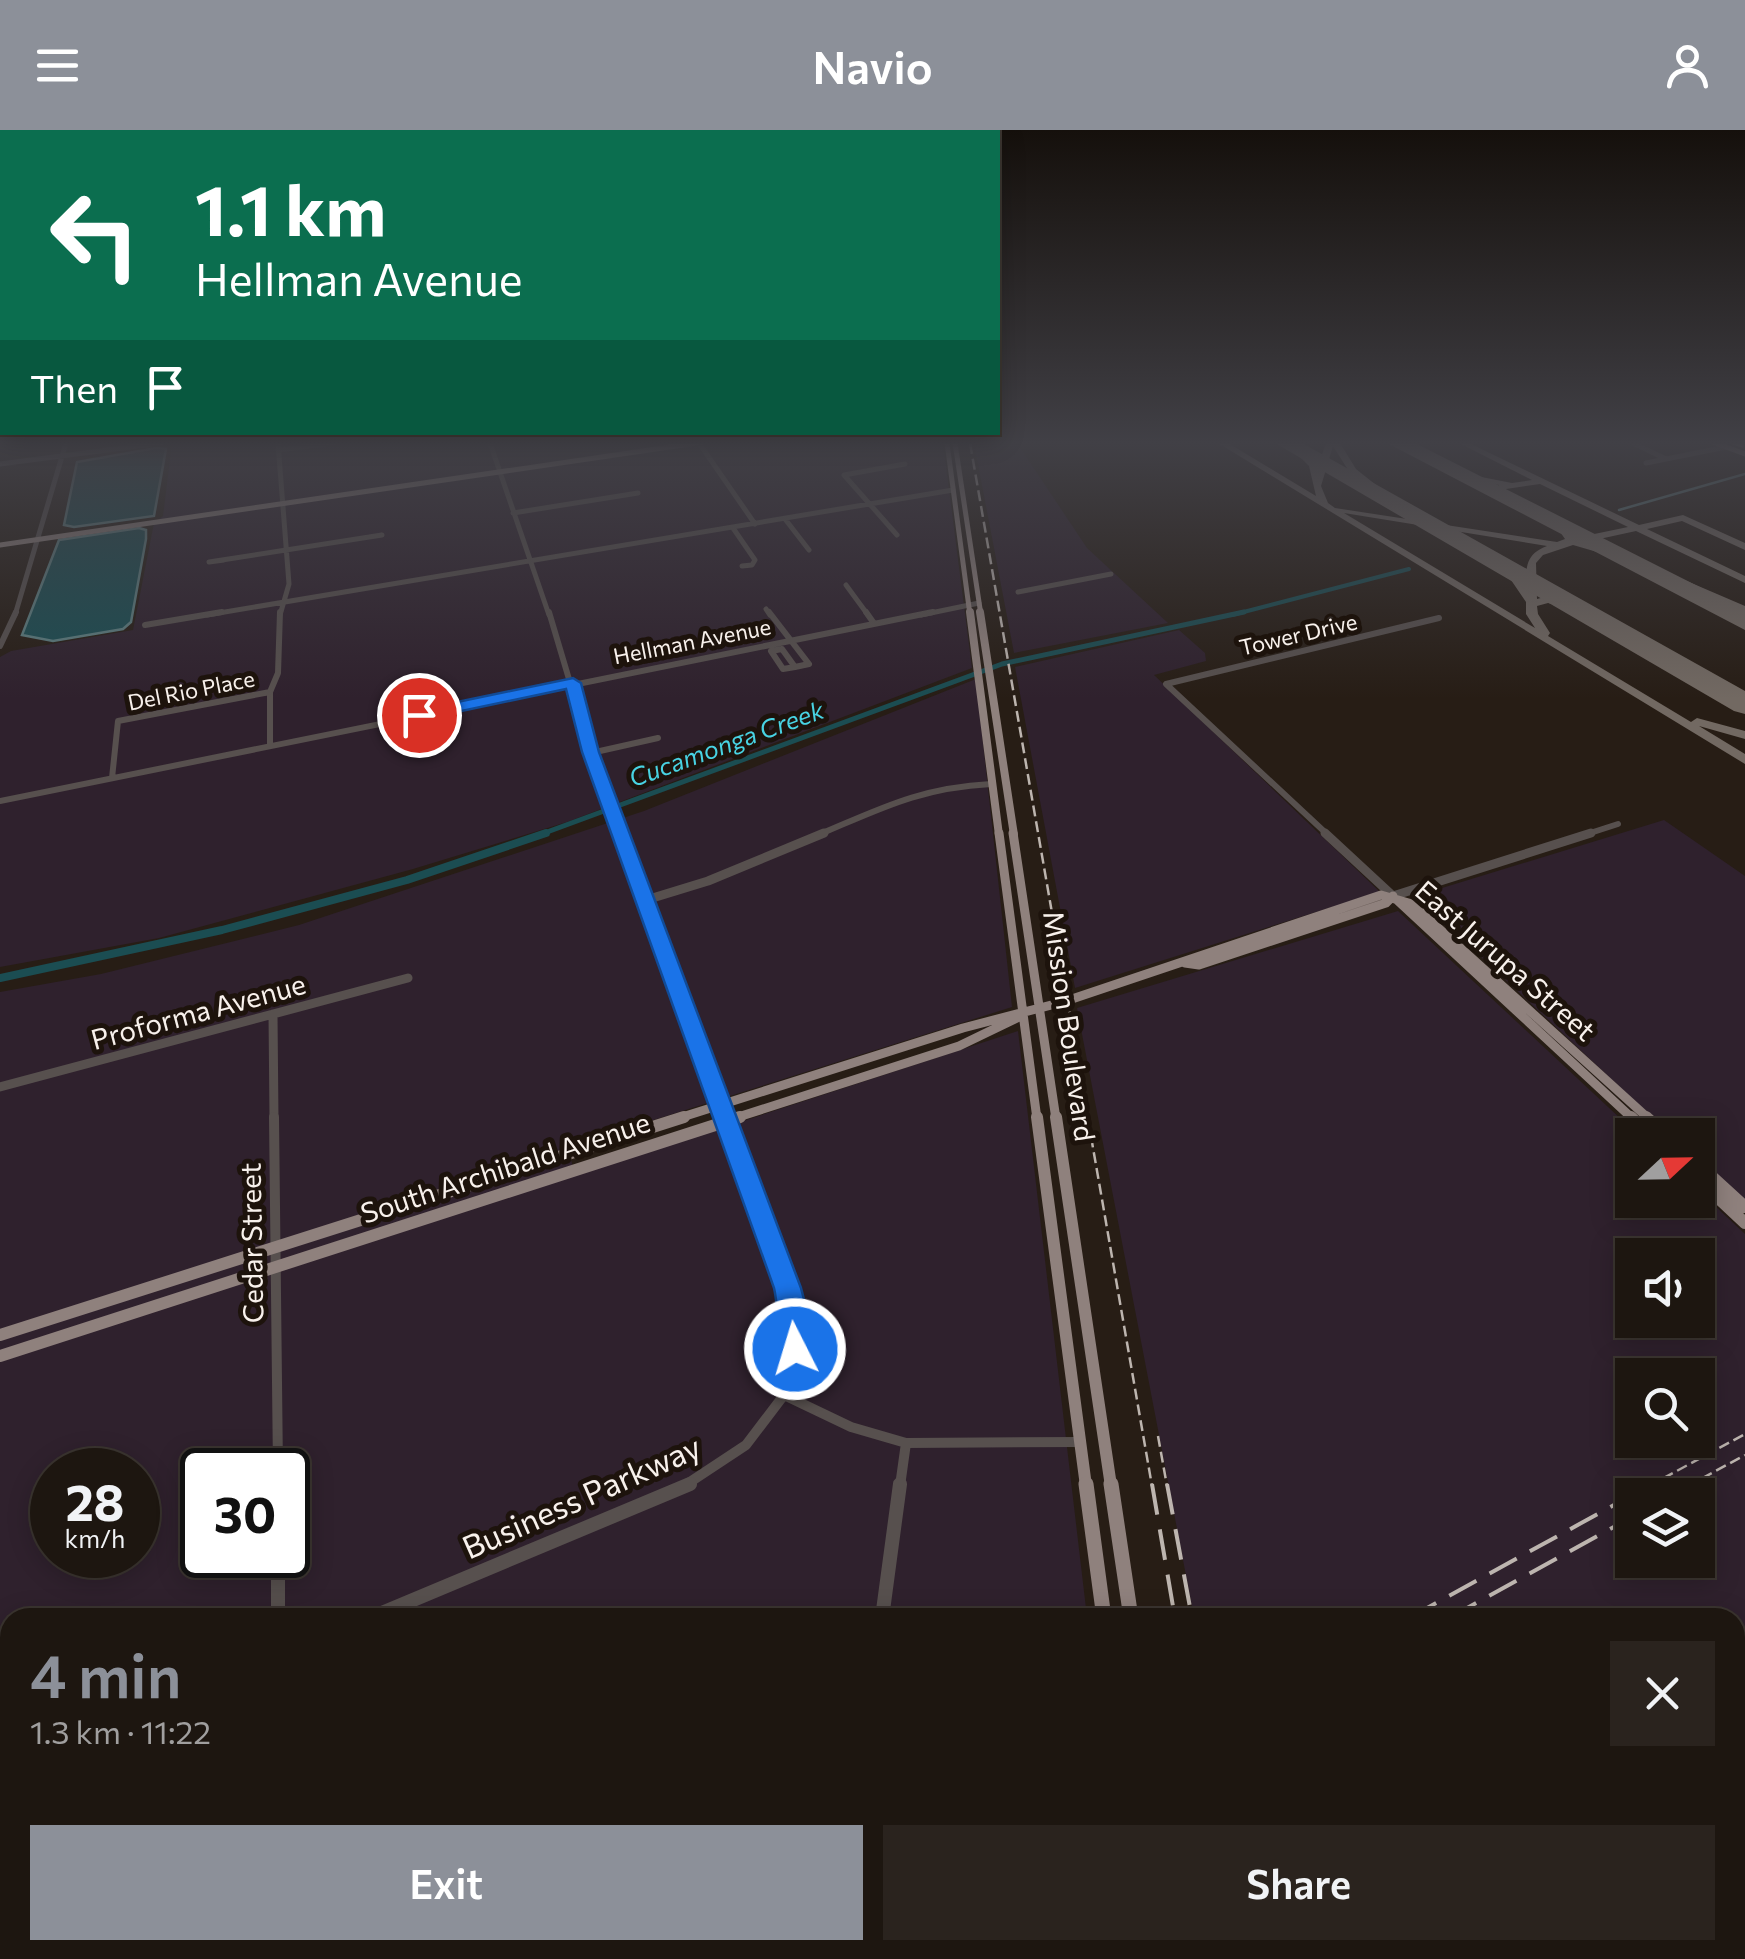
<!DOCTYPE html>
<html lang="en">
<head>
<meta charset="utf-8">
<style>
	body { margin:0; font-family:Commissioner,sans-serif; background:#2a231e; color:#f1f3f6; height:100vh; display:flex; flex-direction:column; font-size:38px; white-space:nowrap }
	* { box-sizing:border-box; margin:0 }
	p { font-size:32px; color:#a09f9f }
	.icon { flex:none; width:55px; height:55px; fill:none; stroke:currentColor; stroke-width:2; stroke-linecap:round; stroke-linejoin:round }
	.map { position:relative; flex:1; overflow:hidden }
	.drawer { position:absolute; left:0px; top:1478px; width:1745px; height:352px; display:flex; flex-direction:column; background:#1d1610; border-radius:30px 30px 0 0; box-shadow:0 5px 25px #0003,0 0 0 2px #3b3530 }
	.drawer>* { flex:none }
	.top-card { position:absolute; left:0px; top:0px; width:1000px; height:305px; box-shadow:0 5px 25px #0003,0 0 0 2px #3b3530; background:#0b6e4f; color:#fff; overflow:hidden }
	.needle { width:65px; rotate:68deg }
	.buttons { position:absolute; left:1615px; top:988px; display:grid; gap:20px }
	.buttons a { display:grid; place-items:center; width:100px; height:100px; border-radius:0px; background:#1d1610; box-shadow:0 5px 25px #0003,0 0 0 2px #3b3530; font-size:50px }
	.speed { position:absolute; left:30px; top:1318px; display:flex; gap:20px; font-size:50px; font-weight:700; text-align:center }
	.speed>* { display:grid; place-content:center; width:130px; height:130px; border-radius:50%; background:#1d1610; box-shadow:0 5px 25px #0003,0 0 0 2px #3b3530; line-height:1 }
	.speed small { font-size:25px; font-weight:400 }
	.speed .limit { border:5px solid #111; border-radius:15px; background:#fff; color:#111 }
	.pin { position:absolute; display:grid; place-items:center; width:85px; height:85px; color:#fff; margin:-42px; border:5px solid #fff; border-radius:50%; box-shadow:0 2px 10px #0007 }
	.me { position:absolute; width:110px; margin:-55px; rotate:355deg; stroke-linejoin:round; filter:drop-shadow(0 0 8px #0008) }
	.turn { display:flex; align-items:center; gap:35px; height:210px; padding:0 30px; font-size:45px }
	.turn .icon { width:130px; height:130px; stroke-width:2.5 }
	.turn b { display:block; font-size:70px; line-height:85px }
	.then { display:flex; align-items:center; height:95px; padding:0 30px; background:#0003; gap:20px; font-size:38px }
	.round { display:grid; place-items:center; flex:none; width:105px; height:105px; border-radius:0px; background:#2a231e }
	.overview { display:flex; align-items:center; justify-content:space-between; height:170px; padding:0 30px }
	h1 { font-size:60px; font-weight:600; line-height:75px; color:#8c9099 }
	.primary-button { display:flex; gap:20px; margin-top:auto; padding:20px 30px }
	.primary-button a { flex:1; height:115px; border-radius:0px; background:#8c9099; color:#fff; font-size:40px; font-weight:600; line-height:115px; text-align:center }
	.primary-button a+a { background:#2a231e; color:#f1f3f6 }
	header { display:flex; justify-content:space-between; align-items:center; height:130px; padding:0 30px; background:#8c9099; color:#fff; font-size:45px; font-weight:600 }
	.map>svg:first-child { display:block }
	.industrial { fill:#2f212d; fill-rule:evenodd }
	.water { fill:#1b4d52; stroke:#5d7e80; stroke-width:2.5 }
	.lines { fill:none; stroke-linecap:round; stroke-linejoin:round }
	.stream { stroke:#5d7e80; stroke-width:2.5 }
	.canal-far2 { stroke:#1b4d52; stroke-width:4 }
	.canal-far1 { stroke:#1b4d52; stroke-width:5 }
	.canal { stroke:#1b4d52; stroke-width:8 }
	.taxiway { fill:#726962; fill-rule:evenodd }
	.runway { fill:#726962; fill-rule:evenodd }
	.minor-far4 { stroke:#57504e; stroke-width:5 }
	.minor-far3 { stroke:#57504e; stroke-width:6 }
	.minor-far2 { stroke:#57504e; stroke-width:9 }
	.minor-far1 { stroke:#57504e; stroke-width:10 }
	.minor { stroke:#57504e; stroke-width:14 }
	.major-far4 { stroke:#8f817d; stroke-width:5 }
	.major-far3 { stroke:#8f817d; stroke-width:8 }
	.major-far2 { stroke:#8f817d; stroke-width:9 }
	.major-far1 { stroke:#8f817d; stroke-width:12 }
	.major { stroke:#8f817d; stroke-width:15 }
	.rail-far1 { stroke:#bdb5af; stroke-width:2.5; stroke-dasharray:11 5; stroke-linecap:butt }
	.rail { stroke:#bdb5af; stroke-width:4; stroke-dasharray:31 15; stroke-linecap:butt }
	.route { fill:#1a73e8; stroke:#114b97; stroke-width:2.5 }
	.labels { text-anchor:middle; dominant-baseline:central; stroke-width:10; stroke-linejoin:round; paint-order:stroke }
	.far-street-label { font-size:22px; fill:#f8f1ec; stroke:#1d130c }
	.far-water-label { font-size:25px; font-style:italic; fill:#48d3e3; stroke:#1d130c }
	.street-label { font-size:28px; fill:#f8f1ec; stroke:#1d130c }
	.near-street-label { font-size:32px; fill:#f8f1ec; stroke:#1d130c }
</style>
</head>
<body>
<header><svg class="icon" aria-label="menu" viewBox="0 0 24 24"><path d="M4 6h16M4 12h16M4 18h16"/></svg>Navio<svg class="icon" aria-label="person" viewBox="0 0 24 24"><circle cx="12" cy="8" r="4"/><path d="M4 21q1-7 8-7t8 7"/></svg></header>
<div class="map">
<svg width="1745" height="1829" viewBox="0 0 1745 1829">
	<rect width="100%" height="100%" fill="#271d15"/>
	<path class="industrial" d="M172,313h771l29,225 -405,154 -154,47 -254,69 -159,29v-310l11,-6 122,-21 21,-107 9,-7z
		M974,313h43l70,105 81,75 -154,30z
		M1179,500l26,23 1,8 -52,14 226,217 -305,96 -60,-321z
		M976,549l36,328 -444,140 7,29 443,-145 69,586 -1077,1v332h1120l1,9h-1131v-967l101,-18 198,-49 345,-114zM52,1340h86v85h-86zM202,1340h86v85h-86z
		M1664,690l81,56v328l-47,-45v-24h-27l-255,-239z
		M1398,781l240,224h-6v65h66v-10l47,44v709l-10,6v-331l-541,-1 -117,-609zM1632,1125h66v65h-66zM1632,1245h66v65h-66zM1698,1365v65h-66v-65z
		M1258,1820h476l-13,9h-461z"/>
	<path class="water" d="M156,318l10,1 -12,67 -80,11 -10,-2 13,-63z
		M139,398l7,2v9l-15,83 -8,7 -70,12 -31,-6 37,-95z"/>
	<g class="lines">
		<path class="stream" d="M1619,380l126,-36"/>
		<path class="canal-far2" d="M1232,485l177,-46"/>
		<path class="canal-far1" d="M539,705l463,-171 242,-52"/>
		<path class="canal" d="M0,848l222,-48 185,-50 139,-47"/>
		<path class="taxiway" d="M1218,313h10l88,53 -7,-30 -20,-20 7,-2 22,22 8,-23h14l16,26 45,36 -8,2 -43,-34 -17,-27 -12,40 7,17 7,5 222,34 8,-3 -9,-13 5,-3 13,10 1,5 53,-11 -88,-43 -34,5v3l9,8 -5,3 -14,-10 3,-8 -36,-6 -2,-2 5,-3 46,9 20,-3 -73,-37h10l170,82 44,-10 62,28v7l-63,-29 -35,8 98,47v7l-109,-52 -55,12 38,9 126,54v7l-134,-57 -38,-11 -30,10 -7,8 1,36 11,-3 33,11 -6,3 -27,-7 -11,3 1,8 12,19 -2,3 143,86 6,-4 48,13v8l-46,-13 46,28v10zM1344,383l203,33c-21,8 -21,20 -21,40l-7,-10 -26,-20 -9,2 27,22 15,22v12l9,14z"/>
		<path class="runway" d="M1275,313h27l443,248v23l-11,-3z
			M1387,313h28l330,167v20z"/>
		<path class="minor-far4" d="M278,313l11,141 -9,31
			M490,313l59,172
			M699,313l56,81
			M1633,313l33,16
			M278,320l56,-7
			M1646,333l80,-16
			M0,334l161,-21
			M513,383l125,-20
			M785,389l24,31
			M733,398l22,32 -3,5 -10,1
			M897,405l-53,-60 61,-11
			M224,430l-15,2 173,-27 -13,2
			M846,455l22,30
			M1018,462l93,-18
			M766,479l4,6
			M15,485l51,-172
			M207,485l746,-125
			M921,485l58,-12"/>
		<path class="minor-far3" d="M549,482l42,141 30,82
			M769,482l40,52 -14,3
			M866,482l7,10
			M145,495l77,-13
			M0,516l16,-34
			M782,519l13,18 -12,2 -12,-18z
			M270,615v-53l8,-19 2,-61
			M591,623l67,-15
			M112,648l6,-57 152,-29
			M0,671l933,-189
			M818,705c64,-27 101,-47 173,-51
			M1328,705l-162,-151 273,-66
			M1584,705l34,-11"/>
		<path class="minor-far2" d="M620,703l106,286
			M1325,703l68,63 198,-63
			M646,770l62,-19 116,-48
			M273,884l1,105
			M0,957l408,-109"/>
		<path class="minor-far1" d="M274,987l4,353
			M725,987l63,171 5,54 -9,53
			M684,1356l62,-41 38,-50 67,32 55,16 175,-1
			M900,1356l6,-43"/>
		<path class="minor" d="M278,1425v63
			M370,1488l320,-134
			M882,1488l18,-134
			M0,1640l10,-4
			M279,1820v9
			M709,1829l18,-9"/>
		<path class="major-far4" d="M947,313l23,172
			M955,313l26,172
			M1715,313l30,11
			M0,415l697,-102"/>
		<path class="major-far3" d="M970,482l29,223
			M980,482l34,223"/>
		<path class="major-far2" d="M999,703l38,286
			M1013,703l43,286
			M1397,770l236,219
			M1185,833l14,2 187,-62 7,-7
			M676,989l287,-91 100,-26 318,-107 31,9 237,215
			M732,989l227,-73 62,-30"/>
		<path class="major-far1" d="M1037,987l49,369
			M1056,987l55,369
			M1631,987l19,18
			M1646,987l20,18
			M1698,1034l47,43
			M1698,1049l47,44
			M0,1205l684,-218
			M0,1226l740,-239"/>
		<path class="major" d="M1086,1354l18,134
			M1111,1354l20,134
			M1148,1820l1,9
			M1180,1820l2,9"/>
		<path class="rail-far1" d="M970,313l182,1043
			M1733,313l12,4
			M1158,1306l9,50
			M1649,1356l96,-52
			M1688,1356l57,-31"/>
		<path class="rail" d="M1152,1354l23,134
			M1167,1354l25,134
			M1633,1365l20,-11
			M1673,1365l20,-11
			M1409,1488l223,-123
			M1449,1488l183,-101
			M1224,1820l2,9
			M1245,1820l2,9"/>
	</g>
	<linearGradient id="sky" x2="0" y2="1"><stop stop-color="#15100c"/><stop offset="0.55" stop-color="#414046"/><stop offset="1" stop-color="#414046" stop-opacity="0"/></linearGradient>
	<rect width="1745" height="569" fill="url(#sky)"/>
	<path class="route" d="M573,548l8,5 18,69 202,536c6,23 14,48 4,71l-10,4 -10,-4c-8,-19 -6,-50 -11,-71l-192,-536 -16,-63 -147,31 -8,-5 8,-5z"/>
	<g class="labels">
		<g class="far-street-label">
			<text transform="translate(1298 504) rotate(-13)">Tower Drive</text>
			<text transform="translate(692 511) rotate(-11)">Hellman Avenue</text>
			<text transform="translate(191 560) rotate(-11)">Del Rio Place</text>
		</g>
		<g class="far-water-label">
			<text transform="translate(726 613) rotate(-20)">Cucamonga Creek</text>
		</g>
		<g class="street-label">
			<text transform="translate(1506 830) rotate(41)">East Jurupa Street</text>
			<text transform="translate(198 881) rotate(-15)">Proforma Avenue</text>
			<text transform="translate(1070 896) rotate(82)">Mission Boulevard</text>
			<text transform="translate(505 1037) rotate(-18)">South Archibald Avenue</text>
			<text transform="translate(251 1113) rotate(-91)">Cedar Street</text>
		</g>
		<g class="near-street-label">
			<text transform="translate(581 1366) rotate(-24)">Business Parkway</text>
		</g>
	</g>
</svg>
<div class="buttons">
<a><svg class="needle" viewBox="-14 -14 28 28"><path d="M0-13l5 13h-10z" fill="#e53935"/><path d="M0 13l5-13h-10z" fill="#a09f9f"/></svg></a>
<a><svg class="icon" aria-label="sound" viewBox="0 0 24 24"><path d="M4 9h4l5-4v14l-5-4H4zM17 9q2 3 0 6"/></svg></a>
<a><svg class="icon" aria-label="search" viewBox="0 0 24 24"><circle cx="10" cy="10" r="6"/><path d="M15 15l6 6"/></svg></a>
<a><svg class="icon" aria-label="layers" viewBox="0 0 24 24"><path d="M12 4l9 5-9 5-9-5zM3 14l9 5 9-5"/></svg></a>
</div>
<div class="speed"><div>28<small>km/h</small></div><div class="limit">30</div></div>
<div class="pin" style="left:419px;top:585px;background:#d93025"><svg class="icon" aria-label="arrive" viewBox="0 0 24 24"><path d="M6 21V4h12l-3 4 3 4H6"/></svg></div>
<svg class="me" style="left:795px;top:1219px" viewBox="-20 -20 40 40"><circle r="17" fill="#1a73e8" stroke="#fff" stroke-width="3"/><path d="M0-11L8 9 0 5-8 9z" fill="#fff"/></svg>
<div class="top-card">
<div class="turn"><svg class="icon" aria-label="left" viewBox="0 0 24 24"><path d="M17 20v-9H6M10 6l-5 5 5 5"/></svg><div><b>1.1 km</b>Hellman Avenue</div></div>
<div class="then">Then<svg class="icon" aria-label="arrive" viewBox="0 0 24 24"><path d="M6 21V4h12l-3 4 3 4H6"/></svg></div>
</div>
<section class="drawer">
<div class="overview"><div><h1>4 min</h1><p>1.3 km · 11:22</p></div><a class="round"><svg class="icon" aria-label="close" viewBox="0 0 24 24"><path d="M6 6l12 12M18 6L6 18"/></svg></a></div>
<div class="primary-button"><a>Exit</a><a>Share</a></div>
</section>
</div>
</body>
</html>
